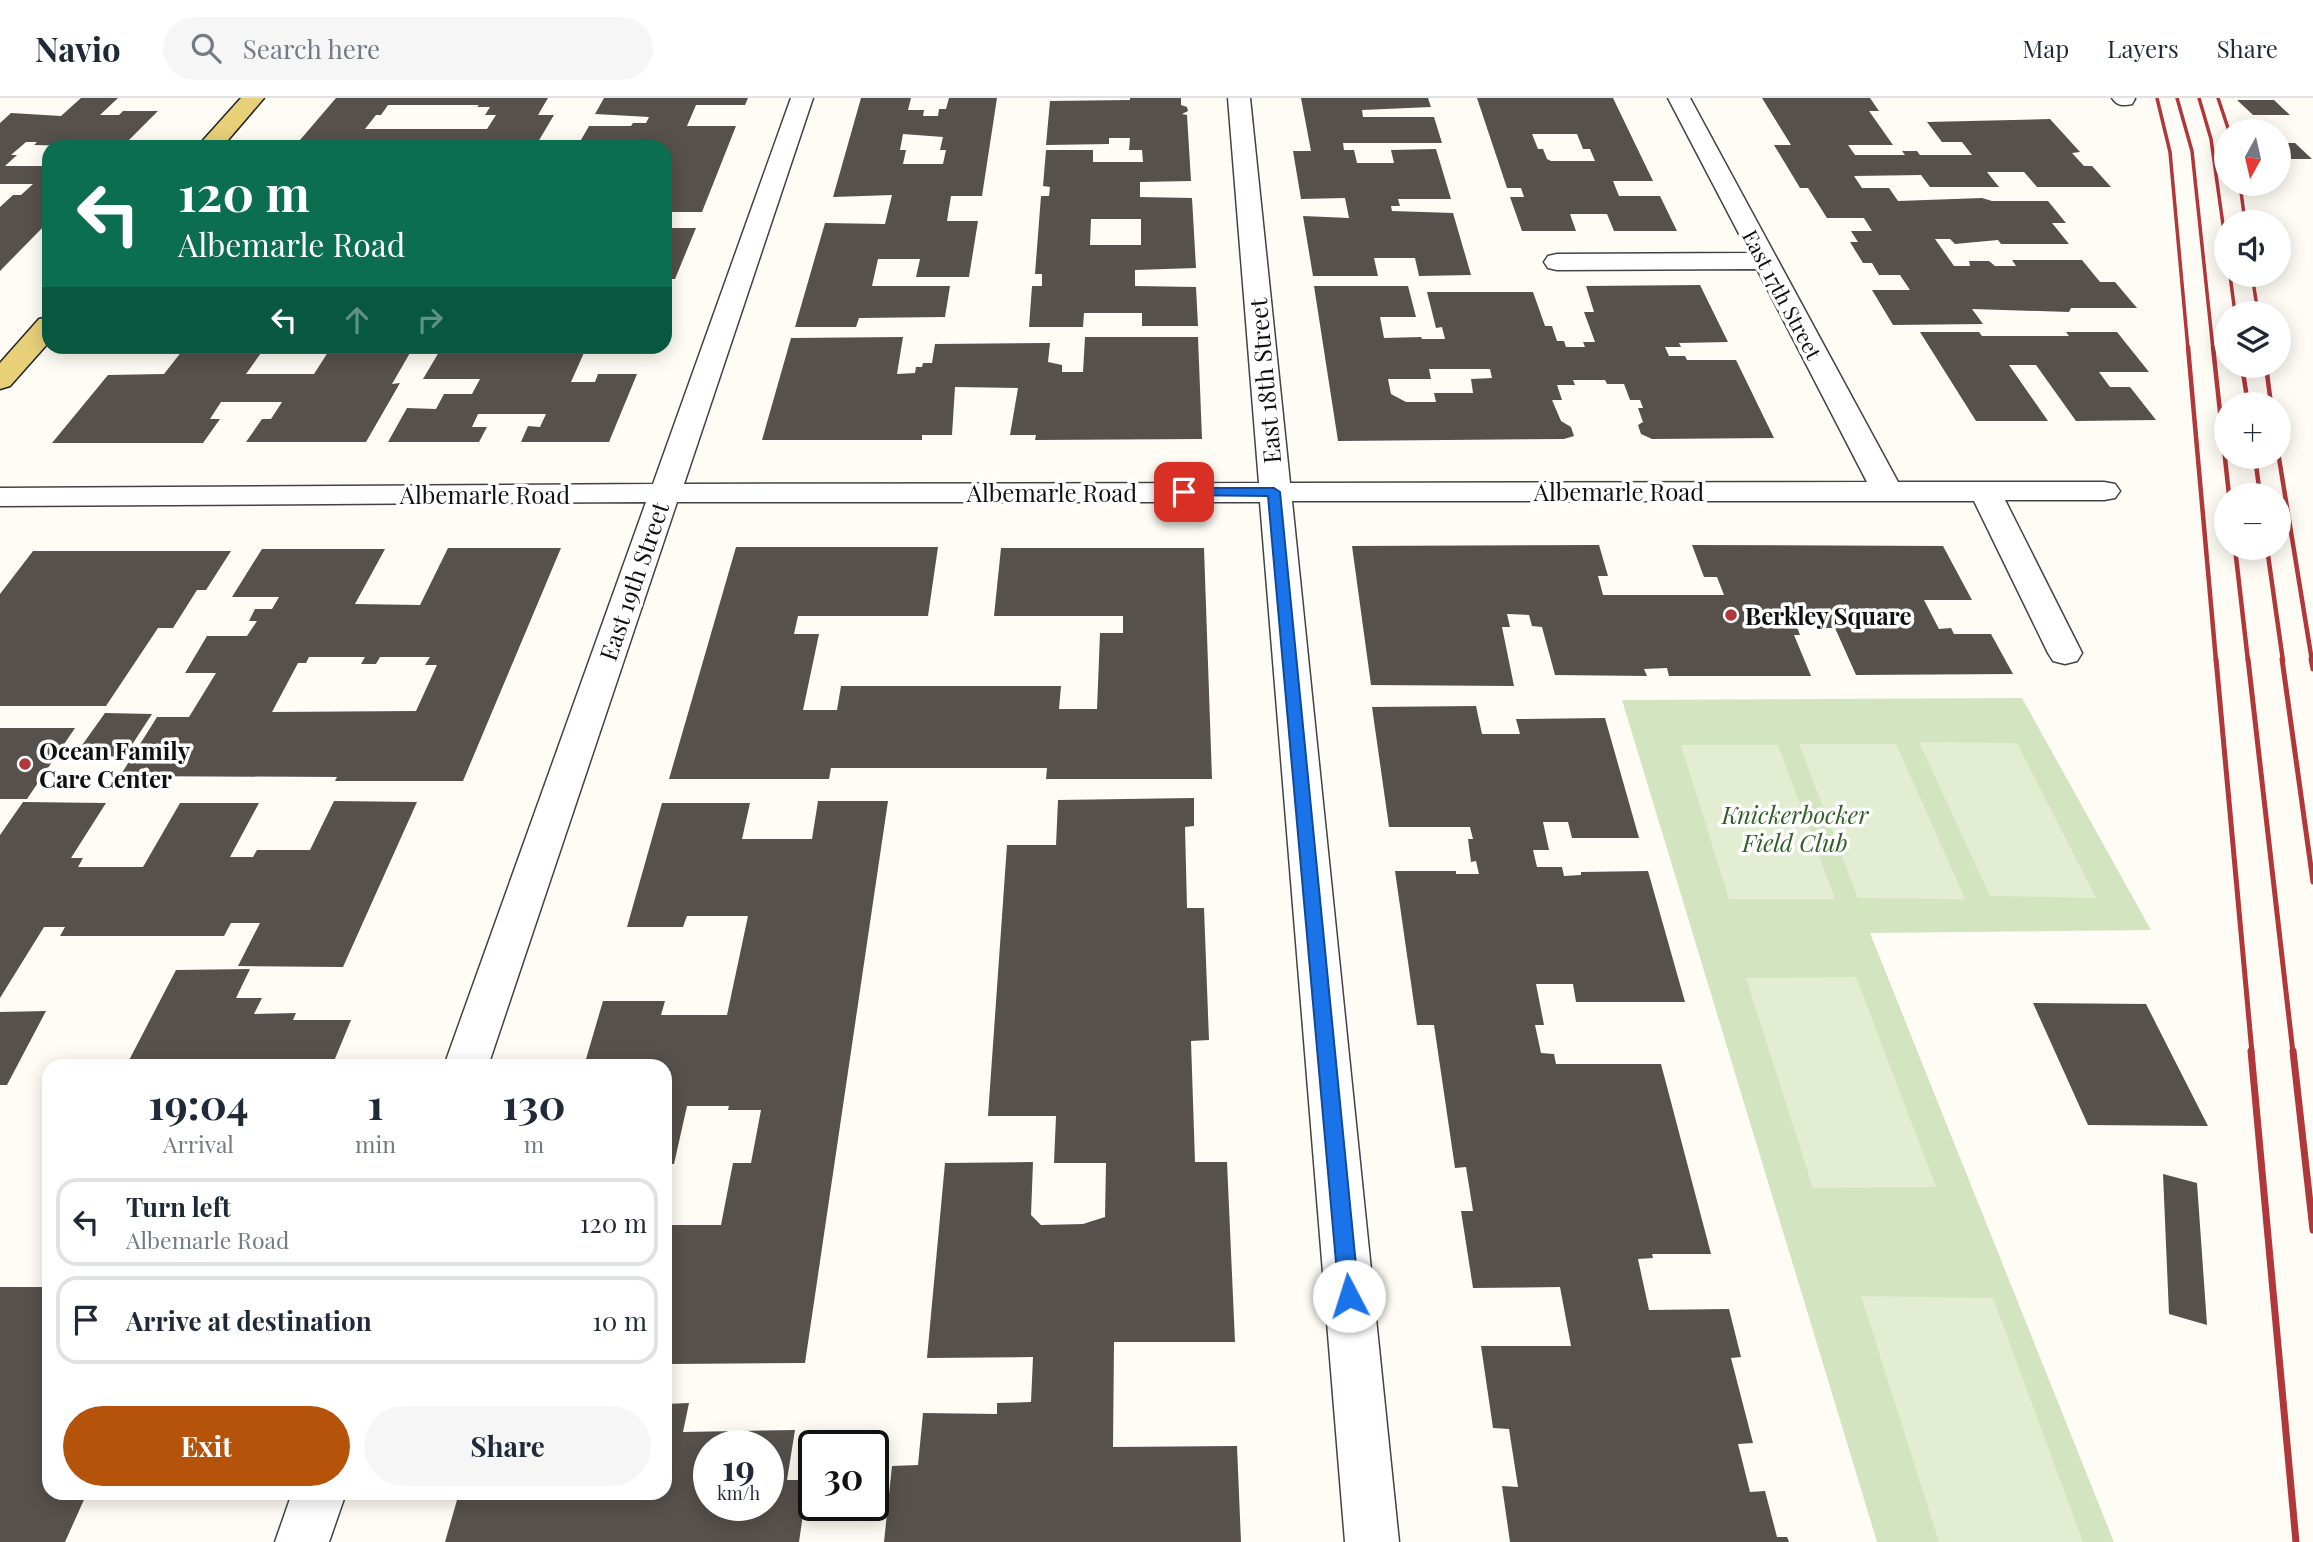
<!DOCTYPE html>
<html lang="en">
<head>
<meta charset="utf-8">
<style>
	body { margin:0; font-family:"Playfair Display",serif; background:#f6f6f7; color:#1f2937; height:100vh; display:flex; flex-direction:column; font-size:26px; white-space:nowrap }
	* { box-sizing:border-box; margin:0 }
	p { font-size:23px; color:#747a83 }
	.icon { flex:none; width:38px; height:38px; fill:none; stroke:currentColor; stroke-width:2; stroke-linecap:round; stroke-linejoin:round }
	.map { position:relative; flex:1; overflow:hidden }
	.side { position:absolute; left:42px; top:961px; width:630px; height:441px; display:flex; flex-direction:column; background:#fff; border-radius:21px; box-shadow:0 4px 18px #0003 }
	.side>* { flex:none }
	.guide { position:absolute; left:42px; top:42px; width:630px; height:214px; border-radius:21px; box-shadow:0 4px 18px #0003; background:#0b6e4f; color:#fff; overflow:hidden }
	.needle { width:46px; rotate:188deg }
	.buttons { position:absolute; left:2214px; top:21px; display:grid; gap:14px }
	.buttons a { display:grid; place-items:center; width:77px; height:77px; border-radius:50%; background:#fff; box-shadow:0 4px 18px #0003; font-size:35px }
	.speed { position:absolute; left:693px; top:1332px; display:flex; gap:14px; font-size:35px; font-weight:700; text-align:center }
	.speed>* { display:grid; place-content:center; width:91px; height:91px; border-radius:50%; background:#fff; box-shadow:0 4px 18px #0003; line-height:1 }
	.speed small { font-size:18px; font-weight:400 }
	.speed .limit { border:4px solid #111; border-radius:10px; background:#fff; color:#111 }
	.pin { position:absolute; display:grid; place-items:center; width:60px; height:60px; color:#fff; margin:-30px; border-radius:14px; box-shadow:0 4px 10px #0006 }
	.me { position:absolute; width:77px; margin:-38px; rotate:355deg; stroke-linejoin:round; filter:drop-shadow(0 0 5px #0008) }
	.turn { display:flex; align-items:center; gap:24px; height:147px; padding:0 21px; font-size:32px }
	.turn .icon { width:91px; height:91px; stroke-width:2.5 }
	.turn b { display:block; font-size:49px; line-height:60px }
	.lanes { display:flex; align-items:center; height:66px; padding:0 21px; background:#0003; justify-content:center; gap:35px; direction:ltr }
	.lanes .off { opacity:.35 }
	.eta { display:flex; justify-content:space-evenly; align-items:center; height:119px; text-align:center }
	.eta b { font-size:42px; font-weight:700; line-height:49px }
	.button { display:flex; gap:14px; margin-top:auto; padding:14px 21px }
	.button a { flex:1; height:80px; border-radius:42px; background:#b45309; color:#fff; font-size:28px; font-weight:700; line-height:80px; text-align:center }
	.button a+a { background:#f6f6f7; color:#1f2937 }
	ul { padding:0; list-style:none }
	li { display:flex; align-items:center; gap:21px; height:88px; margin:0 14px 10px; padding:0 7px; border:4px solid #e0e1e3; border-radius:21px }
	li div { flex:1 }
	li b { display:block; font-size:26px }
	li em { font-style:normal }
	header { display:flex; align-items:center; gap:42px; box-sizing:border-box; height:98px; padding:0 35px; background:#fff; border-bottom:2px solid #e0e1e3 }
	header strong { font-size:33px }
	nav { display:flex; gap:38px; margin-inline-start:auto; font-size:24px }
	.search { width:490px; height:63px; background:#f6f6f7; display:flex; align-items:center; gap:18px; box-sizing:border-box; padding:0 24px; border-radius:38px; color:#747a83; font-size:26px }
	.map>svg:first-child { display:block }
	.green { fill:#d2e5c0 }
	.pitch { fill:#e3edd1 }
	.building { fill:#57514d; fill-rule:evenodd }
	.lines { fill:none; stroke-linecap:round; stroke-linejoin:round }
	.minor-casing { stroke:#434343; stroke-width:3 }
	.major-casing { stroke:#212121; stroke-width:3 }
	.minor { fill:#fff; fill-rule:evenodd }
	.major { fill:#e8d079; fill-rule:evenodd }
	.rail-far3 { stroke:#b0383a; stroke-width:3.5 }
	.rail-far2 { stroke:#b0383a; stroke-width:4.5 }
	.rail-far1 { stroke:#b0383a; stroke-width:5 }
	.rail { stroke:#b0383a; stroke-width:7 }
	.route { fill:#1a73e8; stroke:#114b97; stroke-width:2 }
	.poi-dot { fill:#b0383a; stroke:#fff; stroke-width:2.5 }
	.labels { text-anchor:middle; dominant-baseline:central; stroke-width:7; stroke-linejoin:round; paint-order:stroke }
	.far-street-label { font-size:21px; fill:#101010; stroke:#fff }
	.street-label { font-size:24px; fill:#101010; stroke:#fff }
	.poi-label { font-size:24px; font-weight:bold; fill:#101010; stroke:#fff; text-anchor:start }
	.park-label { font-size:24px; font-style:italic; fill:#316027; stroke:#fff }
</style>
</head>
<body>
<header>
<strong>Navio</strong>
<div class="search"><svg class="icon" aria-label="search" viewBox="0 0 24 24"><circle cx="10" cy="10" r="6"/><path d="M15 15l6 6"/></svg>Search here</div>
<nav><a>Map</a><a>Layers</a><a>Share</a></nav>
</header>
<div class="map">
<svg width="2313" height="1444" viewBox="0 0 2313 1444">
	<rect width="100%" height="100%" fill="#fefcf4"/>
	<path class="green" d="M2022,600l129,232 -281,3 244,609h-237l-255,-842z"/>
	<path class="pitch" d="M1919,644l98,1 79,155 -106,-2z
		M1799,646h97l69,155 -107,-1z
		M1681,647h97l57,154h-106z
		M1856,879l80,210 -123,1 -67,-210z
		M1861,1198l132,2 90,244h-144z"/>
	<path class="building" d="M81,0h37l-18,17h19l4,-4h35l-36,36 -88,-2 3,-3h-11l-15,13h6l-12,11h44v55l-49,50v-64l13,-12h8l12,-11h-33v-61l11,-10 50,3z
		M336,0h212l-10,17h16l-19,32h-241zM388,7h91l-2,2h13l-5,8h11l-9,14h-122l11,-14h5z
		M604,0h144l-3,7h-49l-9,21h49l-34,86h-33l1,-3h-5v-37l3,-5h-3v-20h-88l12,-21h42l2,-3h13l3,-6 -54,-3z
		M861,0h50l-3,12h16l-1,6h15l1,-7h7l3,-11h48l-15,98h-31l-4,25h31l-9,56h-53l4,-18h-42l-6,27h78l-5,31 -86,1 -3,9h-61l30,-104 60,1 7,-29 -59,2zM903,36l40,3 -3,13h6l-3,14h-40l3,-14h-6z
		M1130,0h51v7l6,2 1,4 -6,3 5,1 4,66 -51,1v15l52,1 4,70 -61,2v16l61,1 2,39h-56v-13h-58l-1,14h-54l3,-41h10v-12h-7l6,-78h8l1,-9 -7,-1 3,-36h47v12h50l-1,-12h-13l1,-12h-21v6l-63,1 4,-44 80,-1zM1091,121h50v26h-51z
		M1301,0h127l3,9 -69,3 1,7h71l8,26h-99l1,7h10l3,13h37l-3,-13 45,-1 15,50h-53l2,7h-9l1,5 61,2 18,62 -52,1 -4,-18h-41l4,18h-65l-10,-60 46,2 -4,-20 -44,1 -8,-48h18z
		M1477,0h136l40,83h-40l6,15h41l17,35h-63l-7,-17h-37l6,17h-54l-12,-34h14l-3,-9h-14zM1532,36h45l6,15h7l5,12h-44l-4,-2 -4,-10h-5z
		M1762,0h108l9,13h-10l24,34h-45l7,10h50l-3,-4h15l3,4h52l-10,-13h-20l-15,-20 123,-3 30,33 -8,1 12,13h8l19,21h-74l-13,-15h-37l12,15h-69l-9,-12 -67,1 8,12h27l9,13 84,-3 10,3h56l18,22h-14l17,21h-68l-3,-4 -43,4 -5,-5h-15l19,27h16l-1,-5h20l6,5h21l-4,-6h70l18,22h15l22,26h-66l-2,4 -97,-3 11,15 -90,1 -21,-35h38l-10,-15h-21l-7,-12h-9l-13,-21h8l-7,-11h21l-8,-13h-37l-19,-30h-8l-26,-43h17z
		M2237,2h37l16,15h-37z
		M2278,45h17l17,16h-34z
		M665,130h31l-21,51h-10z
		M1700,187l28,57 -49,1 2,4h-16l4,9h16l2,4h49l38,78 -122,1 -11,-5 -3,-9 5,-3 -5,-14h5l-3,-8h-10l-6,-16h-17l-2,-4h-32l2,5h-18l5,15h-10l9,21 10,6 3,9 -10,3 -226,2 -24,-155h94l8,31h-36l4,21 37,-1 1,2h23l-3,-12 -6,1 -9,-36h106l12,34h7l5,15h7l2,6h19l-2,-5h12l-11,-30h10l-8,-26zM1429,271h61l2,9 -21,1 2,14h-39l2,9h-30l-15,-8 -3,-15h43z
		M1920,234h59l3,4h87l-3,-4h51l32,40h-50l11,15h20l26,33 -80,1 -40,-56h-27l39,56h-72z
		M903,239l-6,37 18,-1 1,-6h6l1,-4h9l3,-19 115,-1 -2,19 14,3v7h21l2,-35h113l4,102 -167,1 1,-5h-26l8,-47 -63,-1 -3,48h-30v5h-160l29,-102z
		M186,248h80l-20,28h68l18,-28h82l-22,38 8,-1 -34,59h-120l16,-23h9l11,-17h-61l-11,17h10l-17,24h-151l56,-68 56,-1z
		M587,248l-16,36h24l3,-8h39l-28,68h-88l7,-16 12,1 6,-13h-68l-6,13h15l-8,15h-91l19,-34 29,1 8,-15h28l8,-15h-57l19,-32z
		M610,248h37l-2,7h-38z
		M1599,447l9,31h-10l5,19h121l-7,-18h-13l-12,-32 251,1 29,54h-48l15,29 12,-1 3,6h37l22,40 -157,1 -21,-47h-10l-5,-12h-16l3,8h-11l4,11h-6l17,41h-142l-2,-8 -23,1 3,7 -92,-1 -13,-48 -10,-1 -3,-11 -22,-1 3,13h-8l12,59 -143,-1 -19,-139z
		M736,449h202l-10,69h-130l-4,18h25l-16,76h34l4,-24h220l-2,23h38l3,-76h23v-17h-129l7,-68h203l8,231h-166l1,-11h-216l-2,11h-160z
		M448,450h113l-98,233h-128l2,-4 -217,-1 37,-59h32l27,-44h-31l22,-37h40l10,-15h-8l6,-12h17l7,-12h-47l30,-48h123l-30,55 65,1zM309,559h56l-4,7h15l4,-7h50l-5,8h12l-21,46 -144,1 26,-49h8z
		M33,453h198l-25,39h-9l-24,38h-15l-52,78h-106v-112z
		M1476,608l6,28h38l-4,-15 89,-1 34,120h-67l-4,-16h-25l6,28h-16l4,17h25l2,9 17,-1v-3l67,-1 37,131h-109l-3,-18h-37l8,41h-9l6,28 13,1 2,10h105l50,190h-59l1,4 -15,1 11,51 80,-1 12,48 -10,1 22,85 -15,1 12,48 15,-1 12,46h10l2,5h-279l-8,-56 16,1 -9,-58 -16,-1 -12,-82h90l-11,-59 -87,1 -12,-77h12l-7,-44 -11,1 -21,-143h-17l-22,-154h61v3h23l-3,-13 -5,1 -3,-23h5l-3,-12h-81l-17,-120z
		M105,615l47,1 -28,43 -49,-2z
		M0,630h75l-48,71h-27z
		M1194,700v28l-9,1 2,81h17l5,132 -18,1 4,121h32l8,180h-121l-1,105 124,-1 4,96h-357l8,-76 26,-1 5,-52 74,1v-11l34,-1 2,-45 -106,1 18,-195 88,-1 -2,53 10,10 42,-1 22,-7 1,-54h-52l2,-47h-68l19,-271h49l2,-45z
		M334,703l83,1 -74,165 -105,-1 22,-43h-29l-7,13h-164l5,-9h-21l-44,71v-163l23,-33 83,1 -35,55h12l-5,9h65l37,-64h79l-29,54h23l4,-7h53z
		M818,703h70l-83,562 -135,1 -5,20v-159h56l12,-62h18l10,-53h-33l1,-4h-42l-13,58h-9v-98h-81l19,-65h62l-4,14h66l21,-99h-61l-4,11h-56l35,-124h88l-8,36h70z
		M250,871l-14,29h26l-8,16 42,-1 -3,7h58l-19,46h-206l50,-96z
		M2033,905l113,1 62,122 -120,-1z
		M46,913l-39,74h-7v-73z
		M2163,1076l34,9 10,142 -38,-11z
		M0,1189h49v206h38l-22,49h-65z
		M689,1305l-6,29 112,-2 -8,50h21l-9,62h-354l14,-49h206v-89zM709,1348h59v59h-59z"/>
	<g class="lines">
		<g class="minor-casing">
			<path id="minor" d="M791,0h22l-129,386 575,-1 -31,-385h22l40,385 577,-1 -110,-213 -200,1 -9,-2 -4,-6 4,-6 9,-2 192,-1 -81,-155h22l208,384h206l11,2 5,7 -5,7 -11,2h-99l77,153 -5,8 -12,3 -12,-3 -5,-8 -74,-152h-682l107,1041h-54l-85,-1040h-583l-189,564h-44l202,-564 -646,4v-18l653,-4z
				M2112,0h22l1,1 -3,5c-9,2 -15,2 -20,-6z
				M292,1395h54l-17,49h-54z"/>
		</g>
		<g class="major-casing">
			<path id="major" d="M241,0h23l-42,49h-25z
				M49,219v25l-39,44 -10,3v-26l39,-44z"/>
		</g>
		<use href="#minor" class="minor"/>
		<use href="#major" class="major"/>
		<path class="rail-far3" d="M2157,0l13,54 18,197
			M2177,0l15,53 21,198
			M2199,0l12,41 15,107
			M2218,0l11,33
			M2240,86l5,38
			M2230,177l5,38
			M2252,177l6,38"/>
		<path class="rail-far2" d="M2188,249l28,314
			M2213,249l16,148
			M2242,268l6,38
			M2266,268l5,38
			M2278,354l34,209
			M2255,359l5,38
			M2235,450l13,113
			M2267,450l16,113"/>
		<path class="rail-far1" d="M2216,561l36,394
			M2248,561l45,394
			M2282,561l31,223
			M2311,561l2,10"/>
		<path class="rail" d="M2251,953l45,491
			M2293,953l20,179"/>
	</g>
	<path class="route" d="M1184,390h90l6,4 79,804 -3,6 -7,3 -7,-3 -3,-6 -71,-800 -89,-1 -1,-3z"/>
	<g class="poi-dot">
		<circle cx="1731" cy="517" r="7"/>
		<circle cx="25" cy="666" r="7"/>
	</g>
	<g class="labels">
		<g class="far-street-label">
			<text transform="translate(1783 196) rotate(62)">East 17th Street</text>
		</g>
		<g class="street-label">
			<text transform="translate(1264 283) rotate(-95)">East 18th Street</text>
			<text x="1619" y="393">Albemarle Road</text>
			<text x="1052" y="394">Albemarle Road</text>
			<text x="485" y="396">Albemarle Road</text>
			<text transform="translate(633 483) rotate(-71)">East 19th Street</text>
		</g>
		<g class="poi-label">
			<text x="1745" y="517">Berkley Square</text>
			<text x="39" y="652">Ocean Family<tspan x="39" dy="28">Care Center</tspan></text>
		</g>
		<g class="park-label">
			<text x="1795" y="716">Knickerbocker<tspan x="1795" dy="28">Field Club</tspan></text>
		</g>
	</g>
</svg>
<div class="buttons">
<a><svg class="needle" viewBox="-14 -14 28 28"><path d="M0-13l5 13h-10z" fill="#e53935"/><path d="M0 13l5-13h-10z" fill="#747a83"/></svg></a>
<a><svg class="icon" aria-label="sound" viewBox="0 0 24 24"><path d="M4 9h4l5-4v14l-5-4H4zM17 9q2 3 0 6"/></svg></a>
<a><svg class="icon" aria-label="layers" viewBox="0 0 24 24"><path d="M12 4l9 5-9 5-9-5zM3 14l9 5 9-5"/></svg></a>
<a>+</a>
<a>−</a>
</div>
<div class="speed"><div>19<small>km/h</small></div><div class="limit">30</div></div>
<div class="pin" style="left:1184px;top:394px;background:#d93025"><svg class="icon" aria-label="arrive" viewBox="0 0 24 24"><path d="M6 21V4h12l-3 4 3 4H6"/></svg></div>
<svg class="me" style="left:1349px;top:1198px" viewBox="-20 -20 40 40"><circle r="19" fill="#fff"/><path d="M0-13L10 11 0 6-10 11z" fill="#1a73e8"/></svg>
<div class="guide">
<div class="turn"><svg class="icon" aria-label="left" viewBox="0 0 24 24"><path d="M17 20v-9H6M10 6l-5 5 5 5"/></svg><div><b>120 m</b>Albemarle Road</div></div>
<div class="lanes"><svg class="icon" aria-label="left" viewBox="0 0 24 24"><path d="M17 20v-9H6M10 6l-5 5 5 5"/></svg><svg class="icon off" aria-label="ahead" viewBox="0 0 24 24"><path d="M12 20V5M6 11l6-6 6 6"/></svg><svg class="icon off" aria-label="right" viewBox="0 0 24 24"><path d="M7 20v-9h11M14 6l5 5-5 5"/></svg></div>
</div>
<section class="side">
<div class="eta">
<div><b>19:04</b><p>Arrival</p></div>
<div><b>1</b><p>min</p></div>
<div><b>130</b><p>m</p></div>
</div>
<ul>
<li><svg class="icon" aria-label="left" viewBox="0 0 24 24"><path d="M17 20v-9H6M10 6l-5 5 5 5"/></svg><div><b>Turn left</b><p>Albemarle Road</p></div><em>120 m</em></li>
<li><svg class="icon" aria-label="arrive" viewBox="0 0 24 24"><path d="M6 21V4h12l-3 4 3 4H6"/></svg><div><b>Arrive at destination</b></div><em>10 m</em></li>
</ul>
<div class="button"><a>Exit</a><a>Share</a></div>
</section>
</div>
</body>
</html>
